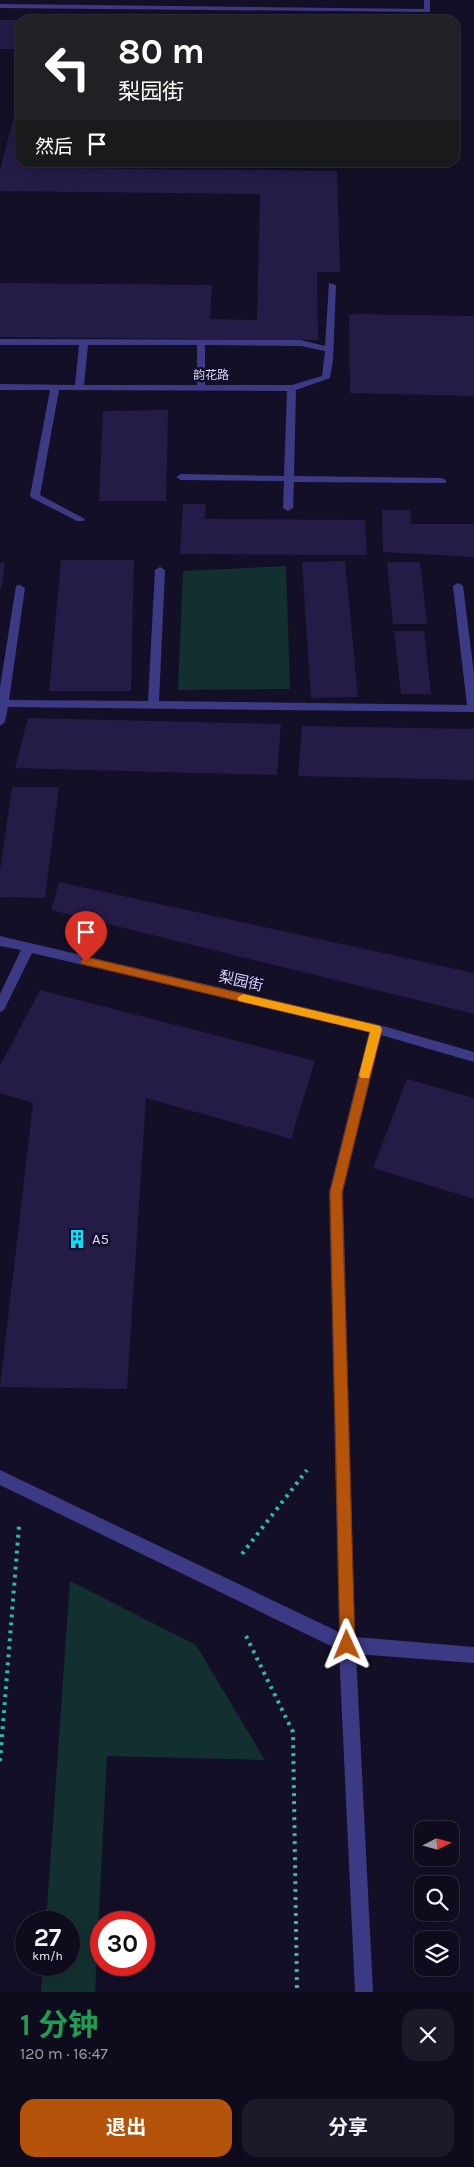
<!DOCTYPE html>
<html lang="zh">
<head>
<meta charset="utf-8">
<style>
	body { margin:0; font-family:Karla,"Noto Sans SC",sans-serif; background:#1c1929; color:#f1f3f6; height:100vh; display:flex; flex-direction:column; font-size:19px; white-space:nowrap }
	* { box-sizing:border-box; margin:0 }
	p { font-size:16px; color:#9b9ba3 }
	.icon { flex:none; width:28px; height:28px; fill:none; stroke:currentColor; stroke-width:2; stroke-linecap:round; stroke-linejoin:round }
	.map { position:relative; height:1992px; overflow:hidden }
	.drawer { display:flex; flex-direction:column; background:#0e0b1c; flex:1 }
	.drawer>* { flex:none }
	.hud { position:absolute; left:15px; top:15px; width:445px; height:152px; border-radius:15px; box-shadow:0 2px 12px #0003,0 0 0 1px #2e2b3b; background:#202124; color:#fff; overflow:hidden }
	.needle { width:32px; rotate:84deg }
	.controls { position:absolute; left:414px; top:1821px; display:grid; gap:10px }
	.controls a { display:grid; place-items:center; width:45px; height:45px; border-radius:10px; background:#0e0b1c; box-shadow:0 2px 12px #0003,0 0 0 1px #2e2b3b; font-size:25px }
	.speed { position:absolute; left:15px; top:1911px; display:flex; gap:10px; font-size:25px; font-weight:700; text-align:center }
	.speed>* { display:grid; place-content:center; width:65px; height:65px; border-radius:50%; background:#0e0b1c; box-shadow:0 2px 12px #0003,0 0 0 1px #2e2b3b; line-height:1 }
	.speed small { font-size:12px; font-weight:400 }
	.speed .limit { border:8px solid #d22; background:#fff; color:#111 }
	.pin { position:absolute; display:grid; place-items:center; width:42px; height:42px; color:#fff; margin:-51px -21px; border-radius:50% 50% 50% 0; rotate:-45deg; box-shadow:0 0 5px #0007 }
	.pin .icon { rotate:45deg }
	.me { position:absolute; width:55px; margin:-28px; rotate:359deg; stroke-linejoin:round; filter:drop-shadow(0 0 4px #0008) }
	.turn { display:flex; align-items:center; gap:18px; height:105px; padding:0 20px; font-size:22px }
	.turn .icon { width:65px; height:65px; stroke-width:2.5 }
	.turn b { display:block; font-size:35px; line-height:42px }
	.then { display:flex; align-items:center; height:48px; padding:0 20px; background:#0003; gap:10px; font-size:19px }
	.round { display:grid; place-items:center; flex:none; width:52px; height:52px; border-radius:15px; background:#1c1929 }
	.summary { display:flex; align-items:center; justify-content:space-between; height:85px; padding:0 20px }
	h1 { font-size:30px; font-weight:700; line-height:38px; color:#1e9e55 }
	.cta { display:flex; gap:10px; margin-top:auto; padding:10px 20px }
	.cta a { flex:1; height:58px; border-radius:15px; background:#b45309; color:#fff; font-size:20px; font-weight:700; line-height:58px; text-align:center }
	.cta a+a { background:#1c1929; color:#f1f3f6 }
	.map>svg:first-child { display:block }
	.green { fill:#12302f }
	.building { fill:#241b47 }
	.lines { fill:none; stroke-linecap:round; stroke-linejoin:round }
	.path { stroke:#2fb8b0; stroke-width:4; stroke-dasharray:3 5; stroke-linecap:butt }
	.minor { fill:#3d3a85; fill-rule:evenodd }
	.route { fill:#b45309; stroke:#753606 }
	.slow { fill:#f59e0b }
	.labels { text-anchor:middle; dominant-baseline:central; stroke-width:5; stroke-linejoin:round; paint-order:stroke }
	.far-street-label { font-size:12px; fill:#d9d4ff; stroke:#130f26 }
	.street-label { font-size:15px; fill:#d9d4ff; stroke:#130f26 }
	.poi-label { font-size:15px; fill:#d9d4ff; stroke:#130f26; text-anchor:start }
</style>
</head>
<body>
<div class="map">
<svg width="474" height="1992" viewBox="0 0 474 1992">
	<rect width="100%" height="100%" fill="#130f26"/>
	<path class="green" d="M286,566l4,123 -112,1 5,-119z
		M70,1581l126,64 69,115 -158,-4 -12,236h-54l2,-27h26v-43h-23z"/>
	<path class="building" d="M0,20h20v29h-20z
		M16,108h4v54h36l-1,6 282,3 3,101h-23l1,68 -318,-3v-54l212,2 -2,34 47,1 3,-126 -260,-3v-21z
		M349,314l125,2v80l-124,-3z
		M168,410l-2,91h-67l4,-90z
		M183,504h23l-1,15 160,1 2,35 -187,-1z
		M382,510h28l1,14h63v33l-91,-5z
		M61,560h73l-3,131h-82z
		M345,561l13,136 -47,1 -9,-136z
		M387,562h33l7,62h-34z
		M0,563h5l-4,26h-1z
		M394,631h30l7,63h-30z
		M28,718l253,6 -4,51 -262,-7z
		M302,726l172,3v51l-176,-4z
		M12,787h47l-14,111 -45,-1v-27z
		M59,882l415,91v41l-423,-104z
		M40,990l275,71 -24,78 -145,-41 -19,291 -127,-2 33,-284 -33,-10v-27z
		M407,1079l67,19v101l-101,-31z"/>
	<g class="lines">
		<path class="path" d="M242,1554l65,-84
			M246,1636l47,96 4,260
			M0,1761l19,-235"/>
		<path class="minor" d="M424,0h6v12l-430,-4v-4l424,5z
			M329,283l7,2 -3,75 -3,18 -34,12 -2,86 148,2 5,3 -2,2 -151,-1 -1,26 -5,3 -5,-3 1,-27 -103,-1 -5,-3 5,-3 103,2 3,-85 -228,-1 -19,105 45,24 -2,2h-6l-45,-23 -2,-2 20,-106h-50v-6l75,1 4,-40h-79v-6l301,1 24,6zM88,345h109v40h-113zM205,345l96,1 24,5 -3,25 -30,9h-87z
			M160,567l5,3 -6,131 308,4 -14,-119 5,-3 5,3 11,88v38l-466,-5 -3,15 -5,4v-39l16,-101 4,-1 5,3 -16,112 139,1 7,-131z
			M0,936l376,88 98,28v10l-93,-27 -38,157 12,445 119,10v16l-118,-9 17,338h-18l-16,-342 -339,-165v-15l339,162 -10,-440 40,-160 -337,-79 -28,57 -4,2v-18l21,-44 -21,-4z"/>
	</g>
	<path class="route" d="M86,957l290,68 6,4 -40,163 13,453 -2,5 -6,2 -5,-2 -2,-5 -10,-453 40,-160 -288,-68 -2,-2 2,-3z"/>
	<path class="slow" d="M243,994l137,32 2,3 -13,49h-8l-2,-3 11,-43 -131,-31 -2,-3z"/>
	<defs>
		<g id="building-bare" transform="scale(1.5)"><path d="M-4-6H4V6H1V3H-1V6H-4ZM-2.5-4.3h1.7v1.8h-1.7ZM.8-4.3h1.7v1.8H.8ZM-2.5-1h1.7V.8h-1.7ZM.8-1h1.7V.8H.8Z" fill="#00e5ff" stroke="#130f26" stroke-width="2.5" paint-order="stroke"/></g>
	</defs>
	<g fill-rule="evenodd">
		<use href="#building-bare" x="77" y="1239"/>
	</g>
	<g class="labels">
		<g class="far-street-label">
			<text x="211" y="375">韵花路</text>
		</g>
		<g class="street-label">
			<text transform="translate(241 981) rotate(13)">梨园街</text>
		</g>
		<g class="poi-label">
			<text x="92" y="1239">A5</text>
		</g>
	</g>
</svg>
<div class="controls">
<a><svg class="needle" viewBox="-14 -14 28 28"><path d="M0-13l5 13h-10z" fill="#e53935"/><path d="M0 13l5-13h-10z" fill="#9b9ba3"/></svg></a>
<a><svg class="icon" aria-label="search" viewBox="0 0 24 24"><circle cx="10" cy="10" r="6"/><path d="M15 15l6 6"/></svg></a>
<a><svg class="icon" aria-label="layers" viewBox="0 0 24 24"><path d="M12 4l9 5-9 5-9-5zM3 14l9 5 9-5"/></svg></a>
</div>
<div class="speed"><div>27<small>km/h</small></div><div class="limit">30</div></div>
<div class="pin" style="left:86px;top:962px;background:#d93025"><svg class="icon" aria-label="arrive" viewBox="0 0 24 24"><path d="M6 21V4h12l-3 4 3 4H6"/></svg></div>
<svg class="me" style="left:347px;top:1645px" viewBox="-20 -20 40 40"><path d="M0-17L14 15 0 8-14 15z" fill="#b45309" stroke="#fff" stroke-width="4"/></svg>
<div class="hud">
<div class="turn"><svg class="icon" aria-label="left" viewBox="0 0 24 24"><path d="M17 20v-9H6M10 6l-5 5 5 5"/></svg><div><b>80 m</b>梨园街</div></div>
<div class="then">然后<svg class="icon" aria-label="arrive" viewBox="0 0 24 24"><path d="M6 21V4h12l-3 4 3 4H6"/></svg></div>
</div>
</div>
<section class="drawer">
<div class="summary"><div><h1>1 分钟</h1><p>120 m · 16:47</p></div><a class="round"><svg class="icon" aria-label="close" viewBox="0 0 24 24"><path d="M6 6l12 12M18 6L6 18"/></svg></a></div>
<div class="cta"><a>退出</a><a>分享</a></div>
</section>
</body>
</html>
